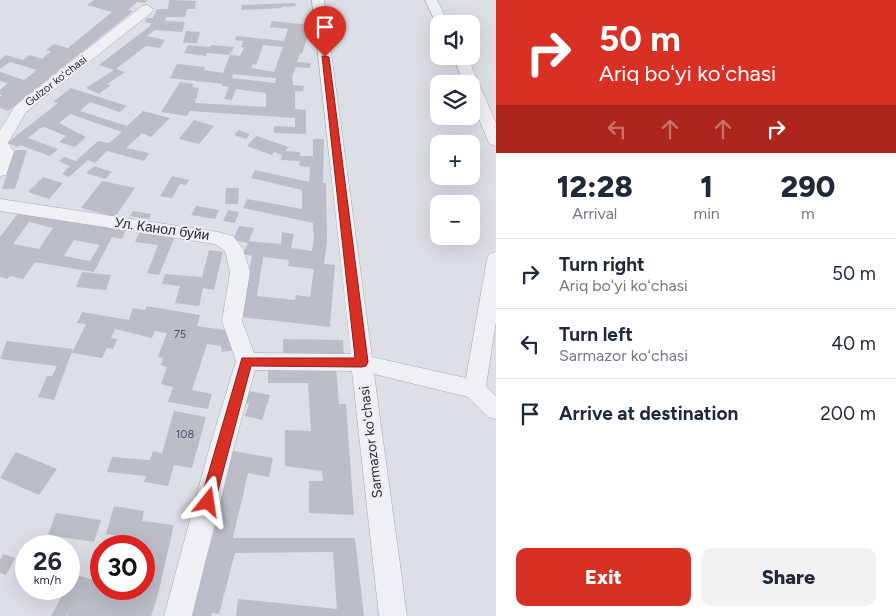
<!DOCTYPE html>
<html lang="en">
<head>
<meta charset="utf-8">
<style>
	body { margin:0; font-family:Figtree,sans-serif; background:#f2f2f3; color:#1f2937; height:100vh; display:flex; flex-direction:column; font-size:19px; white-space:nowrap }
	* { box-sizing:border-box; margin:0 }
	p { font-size:16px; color:#747a83 }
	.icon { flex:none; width:28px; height:28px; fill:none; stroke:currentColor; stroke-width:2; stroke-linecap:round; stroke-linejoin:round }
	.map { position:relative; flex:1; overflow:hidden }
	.drawer { display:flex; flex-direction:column; background:#fff; width:400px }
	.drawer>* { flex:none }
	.top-card { background:#d93025; color:#fff; overflow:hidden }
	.controls { position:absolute; left:430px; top:15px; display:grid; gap:10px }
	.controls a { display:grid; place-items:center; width:50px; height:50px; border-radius:10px; background:#fff; box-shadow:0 5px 20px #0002; font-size:25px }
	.speed { position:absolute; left:15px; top:535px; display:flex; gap:10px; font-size:25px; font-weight:700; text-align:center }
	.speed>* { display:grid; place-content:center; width:65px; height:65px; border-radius:50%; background:#fff; box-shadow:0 5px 20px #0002; line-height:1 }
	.speed small { font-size:12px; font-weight:400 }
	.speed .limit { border:8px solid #d22; background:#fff; color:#111 }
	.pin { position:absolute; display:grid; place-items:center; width:42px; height:42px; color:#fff; margin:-51px -21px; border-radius:50% 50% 50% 0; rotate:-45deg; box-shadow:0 0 5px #0007 }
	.pin .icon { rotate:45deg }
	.me { position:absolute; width:55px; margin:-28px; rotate:15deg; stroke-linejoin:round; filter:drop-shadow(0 0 4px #0008) }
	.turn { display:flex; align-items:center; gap:18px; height:105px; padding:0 20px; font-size:22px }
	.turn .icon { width:65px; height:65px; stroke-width:2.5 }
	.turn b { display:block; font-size:35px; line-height:42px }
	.lanes { display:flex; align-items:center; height:48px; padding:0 20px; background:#0003; justify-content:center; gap:25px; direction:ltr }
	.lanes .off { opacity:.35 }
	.eta { display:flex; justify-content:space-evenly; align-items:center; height:85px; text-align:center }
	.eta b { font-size:30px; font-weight:800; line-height:35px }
	.cta { display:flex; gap:10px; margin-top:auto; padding:10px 20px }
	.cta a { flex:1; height:58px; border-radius:10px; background:#d93025; color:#fff; font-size:20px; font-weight:800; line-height:58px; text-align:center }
	.cta a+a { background:#f2f2f3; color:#1f2937 }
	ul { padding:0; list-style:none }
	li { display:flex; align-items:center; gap:15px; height:70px; padding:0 20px; border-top:1px solid #e0e1e3 }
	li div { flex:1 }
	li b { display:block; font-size:19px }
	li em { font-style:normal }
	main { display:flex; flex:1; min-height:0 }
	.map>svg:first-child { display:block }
	.building { fill:#bbbdc8; fill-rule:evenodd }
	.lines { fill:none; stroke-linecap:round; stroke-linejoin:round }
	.street-casing { stroke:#a7a9b3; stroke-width:1 }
	.street { fill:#eff0f4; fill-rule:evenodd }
	.route { fill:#d93025; stroke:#8d1f18 }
	.labels { text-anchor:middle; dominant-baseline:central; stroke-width:4.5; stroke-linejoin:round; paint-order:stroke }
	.far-street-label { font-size:11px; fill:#282b3b; stroke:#eceef4 }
	.number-label { font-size:11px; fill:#4d505e }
	.street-label { font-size:14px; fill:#282b3b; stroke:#eceef4 }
</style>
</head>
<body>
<main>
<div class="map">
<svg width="496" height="616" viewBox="0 0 496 616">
	<rect width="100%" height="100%" fill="#dddfe6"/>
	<path class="building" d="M94,0h54l-4,3 -7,-1 -9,8 5,1 -125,100 -8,-3v-11l2,-2h-2v-5l8,-7 -8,-2v-9l24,8 13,-10 -27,-8 -10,7v-9l6,-5 17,5 6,-5 13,4 9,-8 -5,-1 8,-6 14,4 44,-36 -25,-7z
		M169,0l27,1 -1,8h-8l-2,8h-19l-1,4 20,1 -3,10 -27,-2 -8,6 18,4 -5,8 -14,-2 -30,23 9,3 -18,12 4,1 -12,9 -13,-6 28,-18 -15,-5 51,-39 1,-3 -6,-1 2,-4h6l4,-9h11z
		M295,3l1,3 -15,1 1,1 -40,2 -1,-5z
		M272,21l39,4 -9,29 -2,-1 -3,9 14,1 -1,5 -14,-1 -4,10 1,8 11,1 -1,5h-8v18l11,1v24l-32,-1v-7l21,1v-9l-105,-7 -3,5 -26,-4 19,-30 14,2 -2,3 7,1 -4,15 71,4v-14l-30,-4 -4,11 -8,-1 5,-12 -7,-1 1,-2 -53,-6 7,-14 28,3 -1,3 19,3 7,-18 10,1 4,-8 -3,-1 2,-6 -8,-1 1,-4 48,5 4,-12 -18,-2zM263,45l20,2 -9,25 -23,-4 2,-4 3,1zM233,74l29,3 14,1 -1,5 -43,-5z
		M186,31l14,1 -3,11h-14z
		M188,45l22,2 1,-2 23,2 -4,8 -23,-2 -1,3 -22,-3z
		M71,88l56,18 -7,6 -30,-10 -10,9 47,15 16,-15 27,7 -19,19 -9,-4 -16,15 23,5 -5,8 -37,-10 -12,12 -7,-3 -19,17 -7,-3 8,-8 -11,-5 5,-4 12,4 22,-20 11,2 13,-11 -52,-18 -11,9 27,14 -11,10 -16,-5 7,-6 -22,-9 -4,1 -12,10 30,11 -8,7 -30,-11 -2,2 -11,-4 51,-40 -5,-1z
		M194,120l20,6 -15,18 -20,-5z
		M239,130l11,4 -4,5 -12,-4z
		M256,136l33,11 -4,4 15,1v4h13v-17h11l-1,44h3l1,58 -3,23 11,1 -5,62 -90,-10 12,-61 -9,-2 5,-11 -15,-3 6,-14 15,2 -5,13 8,1 24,2 1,-12 12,2 -3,14 21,3 2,-11 -1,-17 -70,-15 4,-9 55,10v-19l-51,-12 4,-8 54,12 1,-15 -11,-1 1,-5 -19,-1 1,-5 -8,-3 -2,3 -25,-9zM263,257l26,3 -1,6 26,3 -4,28 -14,-2 -1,5 -38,-4z
		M15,150h12l-12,39h-13z
		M94,166l18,6 -7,7 -19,-6z
		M172,176l17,4 -3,5 -6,-1 -8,14 -12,-2z
		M43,177l20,6 -14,16 -21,-7z
		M102,181l33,7 -20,29 -34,-9z
		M226,188h13l-1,16h-13z
		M196,206l23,4 -4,9 -24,-4z
		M22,208l104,22 -4,9 -10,-2 -18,35 -59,-10 -12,17 -13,-3 -3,3 -7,-2v-40zM29,222l24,6 -14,21 -26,-5zM74,240l26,5 -10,16 -26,-5z
		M228,210l11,2 -4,11 -12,-2z
		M133,211l18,3 -2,5 -19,-3z
		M141,229l35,5 -17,41 -12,-2 11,-28 -23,-3z
		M209,250l14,2 -9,38 -11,-2 -4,18 -24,-3 5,-17 -18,-2 3,-10 37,3z
		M82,272l29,3 -5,15 -30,-3z
		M146,306l54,9 -3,11 34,5 4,19 -13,2 -1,-6 -14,-2 -15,46 20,4 -4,15 -40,-7 5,-15 -12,-3 6,-17 -6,-2 2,-7 -5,-1 9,-24 -12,-2 -3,7 -37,-9 -4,9 6,1 -4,10 -6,-1 -5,10 -30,-5 14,-29 -9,-1 5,-11 47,8 4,-12 12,2z
		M283,339l60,1 1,15 -61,-2z
		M7,341l66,8 -19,51 -16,-3 9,-21h5l5,-10 -57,-7z
		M268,366l68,1 3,37h7l8,111 -45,-2v-32h14l-1,-10 -37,-5v-36l26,1 -3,-48h-40z
		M249,391l21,4 -8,25 -17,-4 4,-12 -4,-1z
		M174,411l32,6 -14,51 -18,-3 -6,21 -24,-4 2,-6 -39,-4 5,-15 38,3 3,-9 9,2z
		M233,451l40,7 -4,19 -21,-4 -15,65h122l9,78h-128l2,-17 99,10 -4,-57 -98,1 -16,61 -7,-1 -1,3h-22l23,-77z
		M16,452l41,17 -18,26 -39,-17z
		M114,506l30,5 -2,10 32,4 -17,73 -6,18h-84l3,-7 -4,7h-15l11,-20 -4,-1 3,-6h8v-16l32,9v7h43v-43h-9l2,-7 -31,-5z
		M56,513l45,7 -7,22 -46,-7z
		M3,554l12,4 -9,17 -6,-2v-13z"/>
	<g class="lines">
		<g class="street-casing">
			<path id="street" d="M312,0h12l48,357 94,21 21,-119 2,-5 7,-2v70l-10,64 10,10v23l-8,-2 -20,-20 -94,-23 33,242h-28l-27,-245 -97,-1 -21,76 -42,170h-28l46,-170 26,-85 -14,-40 8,-49 -5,-21 -10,-7 -215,-33v-12l218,33 15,4 10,13 7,23 -8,49 12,32 97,1z
				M425,0h12l12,24h-10l-1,3z
				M147,5l6,4 -1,3 -126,100 -18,31 6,9 -8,23 -6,1v-46l15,-24 127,-100z
				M453,56h14l29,67v23l-6,-2 -2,-3 -17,-41v-16h-7z"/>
		</g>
		<use href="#street" class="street"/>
	</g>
	<path class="route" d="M322,56l7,1 39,305 -2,4 -4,1 -111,-1 -36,136 -3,5 -4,2 -5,-2 -3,-5 42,-144h113z"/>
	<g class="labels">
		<g class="far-street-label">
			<text transform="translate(56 81) rotate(-38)">Gulzor koʻchasi</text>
		</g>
		<g class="number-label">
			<text x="180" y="334">75</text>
			<text x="185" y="434">108</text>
		</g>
		<g class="street-label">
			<text transform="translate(162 229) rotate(8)">Ул. Канол буйи</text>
			<text transform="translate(371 442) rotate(-97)">Sarmazor koʻchasi</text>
		</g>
	</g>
</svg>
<div class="controls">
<a><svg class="icon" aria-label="sound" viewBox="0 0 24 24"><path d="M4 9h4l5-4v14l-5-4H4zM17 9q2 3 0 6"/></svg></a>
<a><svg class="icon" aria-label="layers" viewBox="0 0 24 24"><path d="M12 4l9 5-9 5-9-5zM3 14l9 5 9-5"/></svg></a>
<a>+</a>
<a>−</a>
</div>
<div class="speed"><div>26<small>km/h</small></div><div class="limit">30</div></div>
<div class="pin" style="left:325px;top:57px;background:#d93025"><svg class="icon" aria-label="arrive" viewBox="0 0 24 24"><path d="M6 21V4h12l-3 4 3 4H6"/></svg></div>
<svg class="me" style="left:208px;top:502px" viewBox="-20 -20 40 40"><path d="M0-17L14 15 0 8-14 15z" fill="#d93025" stroke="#fff" stroke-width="4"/></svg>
</div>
<section class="drawer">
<div class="top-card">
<div class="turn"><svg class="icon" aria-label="right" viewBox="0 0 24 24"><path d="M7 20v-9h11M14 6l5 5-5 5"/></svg><div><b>50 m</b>Ariq boʻyi koʻchasi</div></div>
<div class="lanes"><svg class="icon off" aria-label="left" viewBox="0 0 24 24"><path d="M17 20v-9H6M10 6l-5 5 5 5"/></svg><svg class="icon off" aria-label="ahead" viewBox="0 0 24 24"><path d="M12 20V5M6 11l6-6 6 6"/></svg><svg class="icon off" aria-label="ahead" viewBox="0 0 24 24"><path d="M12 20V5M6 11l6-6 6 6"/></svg><svg class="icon" aria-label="right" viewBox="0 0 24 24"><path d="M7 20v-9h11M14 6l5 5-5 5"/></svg></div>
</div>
<div class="eta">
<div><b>12:28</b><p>Arrival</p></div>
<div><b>1</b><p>min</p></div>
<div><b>290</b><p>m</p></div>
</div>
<ul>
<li><svg class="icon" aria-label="right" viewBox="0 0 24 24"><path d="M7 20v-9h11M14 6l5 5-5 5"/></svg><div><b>Turn right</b><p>Ariq boʻyi koʻchasi</p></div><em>50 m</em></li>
<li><svg class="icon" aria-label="left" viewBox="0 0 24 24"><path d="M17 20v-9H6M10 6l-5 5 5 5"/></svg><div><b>Turn left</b><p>Sarmazor koʻchasi</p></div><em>40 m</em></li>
<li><svg class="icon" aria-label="arrive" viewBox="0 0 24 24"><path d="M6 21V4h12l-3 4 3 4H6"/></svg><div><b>Arrive at destination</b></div><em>200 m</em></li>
</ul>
<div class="cta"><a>Exit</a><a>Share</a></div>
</section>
</main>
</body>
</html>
